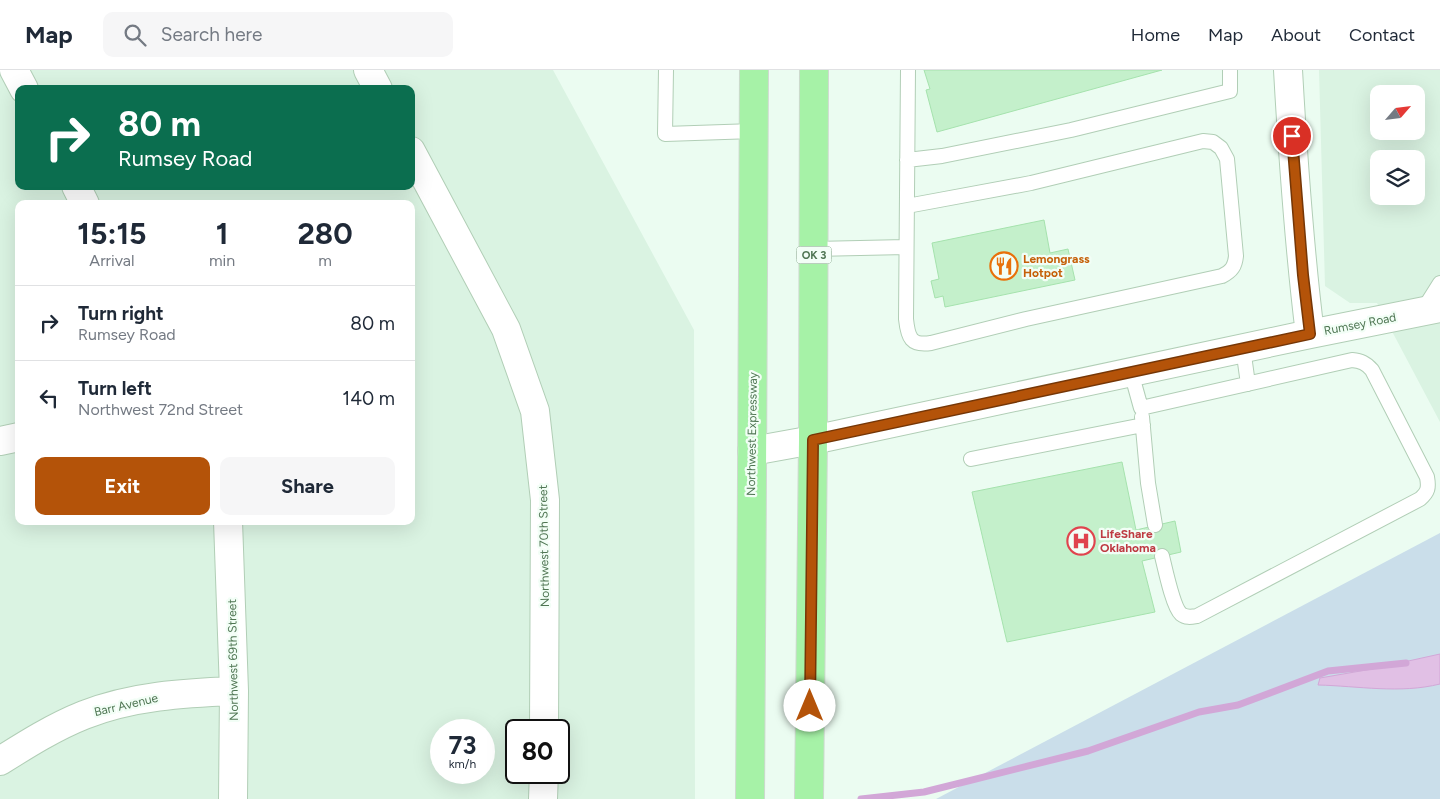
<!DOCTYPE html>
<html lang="en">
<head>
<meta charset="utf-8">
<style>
	body { margin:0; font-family:Figtree,sans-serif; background:#f6f6f7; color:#1f2937; height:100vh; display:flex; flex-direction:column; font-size:19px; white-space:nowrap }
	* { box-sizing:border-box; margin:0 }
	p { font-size:16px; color:#747a83 }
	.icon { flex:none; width:28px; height:28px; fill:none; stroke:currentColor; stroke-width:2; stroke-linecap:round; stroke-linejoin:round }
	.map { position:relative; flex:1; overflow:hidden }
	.sheet { position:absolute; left:15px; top:130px; width:400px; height:325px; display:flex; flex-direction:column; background:#fff; border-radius:10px; box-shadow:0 5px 20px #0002 }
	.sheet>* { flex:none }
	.banner { position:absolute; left:15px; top:15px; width:400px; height:105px; border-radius:10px; box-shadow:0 5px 20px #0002; background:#0b6e4f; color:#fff; overflow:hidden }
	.needle { width:32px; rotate:62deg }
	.controls { position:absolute; left:1370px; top:15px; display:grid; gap:10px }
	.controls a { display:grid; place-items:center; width:55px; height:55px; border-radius:10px; background:#fff; box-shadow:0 5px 20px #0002; font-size:25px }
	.speed { position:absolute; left:430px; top:649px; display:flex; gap:10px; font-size:25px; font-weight:700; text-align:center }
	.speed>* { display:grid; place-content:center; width:65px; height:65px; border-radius:50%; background:#fff; box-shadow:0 5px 20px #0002; line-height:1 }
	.speed small { font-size:12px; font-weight:400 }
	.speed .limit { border:2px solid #111; border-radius:8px; background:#fff; color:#111 }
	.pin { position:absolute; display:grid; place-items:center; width:42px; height:42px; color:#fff; margin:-21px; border:2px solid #fff; border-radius:50%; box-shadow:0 1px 5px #0007 }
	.me { position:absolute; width:55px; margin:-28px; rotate:0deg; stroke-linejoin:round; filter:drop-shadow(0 0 4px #0008) }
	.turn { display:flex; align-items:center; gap:18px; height:105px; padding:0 20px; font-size:22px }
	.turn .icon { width:65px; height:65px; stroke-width:2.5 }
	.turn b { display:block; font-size:35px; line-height:42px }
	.eta { display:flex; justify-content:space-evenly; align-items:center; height:85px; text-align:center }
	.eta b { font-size:30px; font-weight:700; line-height:35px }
	.action { display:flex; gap:10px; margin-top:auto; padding:10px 20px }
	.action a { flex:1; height:58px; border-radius:10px; background:#b45309; color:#fff; font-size:20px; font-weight:700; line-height:58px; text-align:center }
	.action a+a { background:#f6f6f7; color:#1f2937 }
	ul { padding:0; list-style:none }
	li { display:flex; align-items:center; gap:15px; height:75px; padding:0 20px; border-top:1px solid #e0e1e3 }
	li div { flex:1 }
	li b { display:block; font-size:19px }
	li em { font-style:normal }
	header { display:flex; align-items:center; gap:30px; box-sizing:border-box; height:70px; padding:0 25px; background:#fff; border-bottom:1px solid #e0e1e3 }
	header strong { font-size:24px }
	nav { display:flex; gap:28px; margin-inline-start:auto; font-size:18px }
	.search { width:350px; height:45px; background:#f6f6f7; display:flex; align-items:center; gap:12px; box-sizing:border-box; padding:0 18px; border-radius:10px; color:#747a83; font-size:19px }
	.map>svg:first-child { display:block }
	.residential { fill:#daf3e2; fill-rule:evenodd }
	.green { fill:#cadeea }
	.water { fill:#e1c0e5; stroke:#d2a7d7 }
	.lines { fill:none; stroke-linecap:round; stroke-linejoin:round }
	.stream { stroke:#d2a7d7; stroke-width:7 }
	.building { fill:#c4f0cb; stroke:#a5e2ad }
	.lane-casing { stroke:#b1ceb6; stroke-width:16 }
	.street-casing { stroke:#b1ceb6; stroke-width:30 }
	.highway-casing { stroke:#ced9cf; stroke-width:30 }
	.lane { stroke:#fff; stroke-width:14 }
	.street { stroke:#fff; stroke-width:28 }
	.highway { stroke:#a6f2a7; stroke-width:28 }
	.route-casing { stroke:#753606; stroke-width:12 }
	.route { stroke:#b45309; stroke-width:9 }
	.labels { text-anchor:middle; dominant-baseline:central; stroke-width:4.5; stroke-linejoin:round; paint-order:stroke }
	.shield { fill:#f2fef6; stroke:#809f84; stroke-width:1 }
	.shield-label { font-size:11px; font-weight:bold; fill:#4f7653 }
	.food-label { font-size:12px; font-weight:bold; fill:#c56008; stroke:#f2fef6; text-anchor:start }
	.street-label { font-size:12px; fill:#4f7653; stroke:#f2fef6 }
	.health-label { font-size:12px; font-weight:bold; fill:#be3a42; stroke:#f2fef6; text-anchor:start }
</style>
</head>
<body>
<header>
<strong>Map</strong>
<div class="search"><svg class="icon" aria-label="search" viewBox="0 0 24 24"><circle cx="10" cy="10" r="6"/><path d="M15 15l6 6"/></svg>Search here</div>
<nav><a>Home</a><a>Map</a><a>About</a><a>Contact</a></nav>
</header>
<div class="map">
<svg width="1440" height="729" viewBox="0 0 1440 729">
	<rect width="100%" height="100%" fill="#ebfcf1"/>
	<path class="residential" d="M0,0h553l141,260 1,469h-695zM19,19h392v97h-392zM19,134h392v317h-392zM441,660h43v42h-43zM516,660h43v42h-43z
		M1319,0h121v352l-63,-119h-27l-25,-17zM1379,24h37v37h-37zM1379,89h37v37h-37z"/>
	<path class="green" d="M1440,463v266h-504z"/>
	<path class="water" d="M1440,584v30c-40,10 -82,2 -122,1l2,-7 52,-9z"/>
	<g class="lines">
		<path class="stream" d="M861,729l63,-7 164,-41 111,-39 39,-7 90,-34 78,-8"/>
	</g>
	<path class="building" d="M924,0h238l-225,62 -11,-42 4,-1z
		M1044,150l6,33 18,-4 7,31 -130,27 -2,-11 -8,2 -4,-17 8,-2 -7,-36z
		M1122,392l14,68 39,-9 6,31 -39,9 13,51 -148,30 -35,-150z"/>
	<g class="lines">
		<g class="lane-casing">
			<path id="lane" d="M666,0l-1,64 89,-3
				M907,90l35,-4 129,-26 159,-39v-21
				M907,136l124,-23 172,-42 10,1 8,6 6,11 9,97c-1,10 -4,15 -14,20l-196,43 -95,24c-20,3 -23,-5 -25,-24 0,-83 1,-166 2,-249
				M814,179l92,-2
				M1423,240l17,-27
				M1243,278l5,36
				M1131,302l10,36 211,-48c9,1 14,3 20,10l55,107c2,11 1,15 -7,22l-223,117c-6,1 -11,2 -16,-2 -8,-7 -16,-46 -19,-58
				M1142,347l6,66 7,42
				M971,389l172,-34"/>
		</g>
		<g class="street-casing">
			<path id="street" d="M14,0l10,19
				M368,0l10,19
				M1288,0c5,88 11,176 22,264
				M411,81l95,178 29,82 10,89 -1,230
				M76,116l9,18
				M0,371l19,-4
				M752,381l61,-11 497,-106 130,-26
				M228,451l6,170 -1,108
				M0,691c27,-17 54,-34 84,-46 48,-19 100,-22 150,-24
				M543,729l1,-27"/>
		</g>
		<g class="highway-casing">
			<path id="highway" d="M750,729c1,-243 4,-486 4,-729
				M809,729l4,-359 1,-370"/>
		</g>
		<use href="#lane" class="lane"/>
		<use href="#street" class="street"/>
		<use href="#highway" class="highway"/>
	</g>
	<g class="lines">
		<g class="route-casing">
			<path id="route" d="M810,636l3,-266 497,-106 -7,-59 -11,-139"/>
		</g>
		<use href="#route" class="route"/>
	</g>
	<defs>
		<g id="restaurant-ring" transform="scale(1.4375)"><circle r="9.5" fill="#f2fef6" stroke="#e8710a" stroke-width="1.5"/><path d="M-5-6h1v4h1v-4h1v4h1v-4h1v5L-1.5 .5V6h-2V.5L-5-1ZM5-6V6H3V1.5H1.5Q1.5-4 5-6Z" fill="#e8710a"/></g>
		<g id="hospital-ring" transform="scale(1.4375)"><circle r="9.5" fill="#f2fef6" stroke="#e0444e" stroke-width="1.5"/><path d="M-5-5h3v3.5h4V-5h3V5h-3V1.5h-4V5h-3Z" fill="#e0444e"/></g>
	</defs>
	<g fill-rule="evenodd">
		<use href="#restaurant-ring" x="1004" y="196"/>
		<use href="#hospital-ring" x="1081" y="471"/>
	</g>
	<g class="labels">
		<rect class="shield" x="796.5" y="176.5" width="35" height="17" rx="4"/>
		<g class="shield-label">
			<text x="814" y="185">OK 3</text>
		</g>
		<g class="food-label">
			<text x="1023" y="189">Lemongrass<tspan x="1023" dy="14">Hotpot</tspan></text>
		</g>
		<g class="street-label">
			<text transform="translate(1360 254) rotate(-11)">Rumsey Road</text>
			<text transform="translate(752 364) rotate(-89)">Northwest Expressway</text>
			<text transform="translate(544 476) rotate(-91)">Northwest 70th Street</text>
			<text transform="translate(233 590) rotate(-91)">Northwest 69th Street</text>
			<text transform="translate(126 635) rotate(-13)">Barr Avenue</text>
		</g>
		<g class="health-label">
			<text x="1100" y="464">LifeShare<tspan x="1100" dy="14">Oklahoma</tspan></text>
		</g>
	</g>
</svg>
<div class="controls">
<a><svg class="needle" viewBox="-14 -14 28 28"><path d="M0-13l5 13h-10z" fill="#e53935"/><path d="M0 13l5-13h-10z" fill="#747a83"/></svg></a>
<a><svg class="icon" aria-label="layers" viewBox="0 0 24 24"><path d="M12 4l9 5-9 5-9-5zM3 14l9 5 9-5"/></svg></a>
</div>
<div class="speed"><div>73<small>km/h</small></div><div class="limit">80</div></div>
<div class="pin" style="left:1292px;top:66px;background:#d93025"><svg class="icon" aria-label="arrive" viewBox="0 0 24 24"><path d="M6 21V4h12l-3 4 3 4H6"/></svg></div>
<svg class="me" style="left:810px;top:636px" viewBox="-20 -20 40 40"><circle r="19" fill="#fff"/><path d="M0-13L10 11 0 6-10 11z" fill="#b45309"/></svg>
<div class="banner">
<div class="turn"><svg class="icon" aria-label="right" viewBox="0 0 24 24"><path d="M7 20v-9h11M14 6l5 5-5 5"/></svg><div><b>80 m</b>Rumsey Road</div></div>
</div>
<section class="sheet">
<div class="eta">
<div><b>15:15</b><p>Arrival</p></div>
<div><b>1</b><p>min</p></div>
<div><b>280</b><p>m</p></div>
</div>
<ul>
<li><svg class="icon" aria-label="right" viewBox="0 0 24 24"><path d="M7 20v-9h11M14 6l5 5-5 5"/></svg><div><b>Turn right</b><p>Rumsey Road</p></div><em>80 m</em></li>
<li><svg class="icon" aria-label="left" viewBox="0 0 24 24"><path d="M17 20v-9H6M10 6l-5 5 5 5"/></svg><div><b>Turn left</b><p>Northwest 72nd Street</p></div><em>140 m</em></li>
</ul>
<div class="action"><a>Exit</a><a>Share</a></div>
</section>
</div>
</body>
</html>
